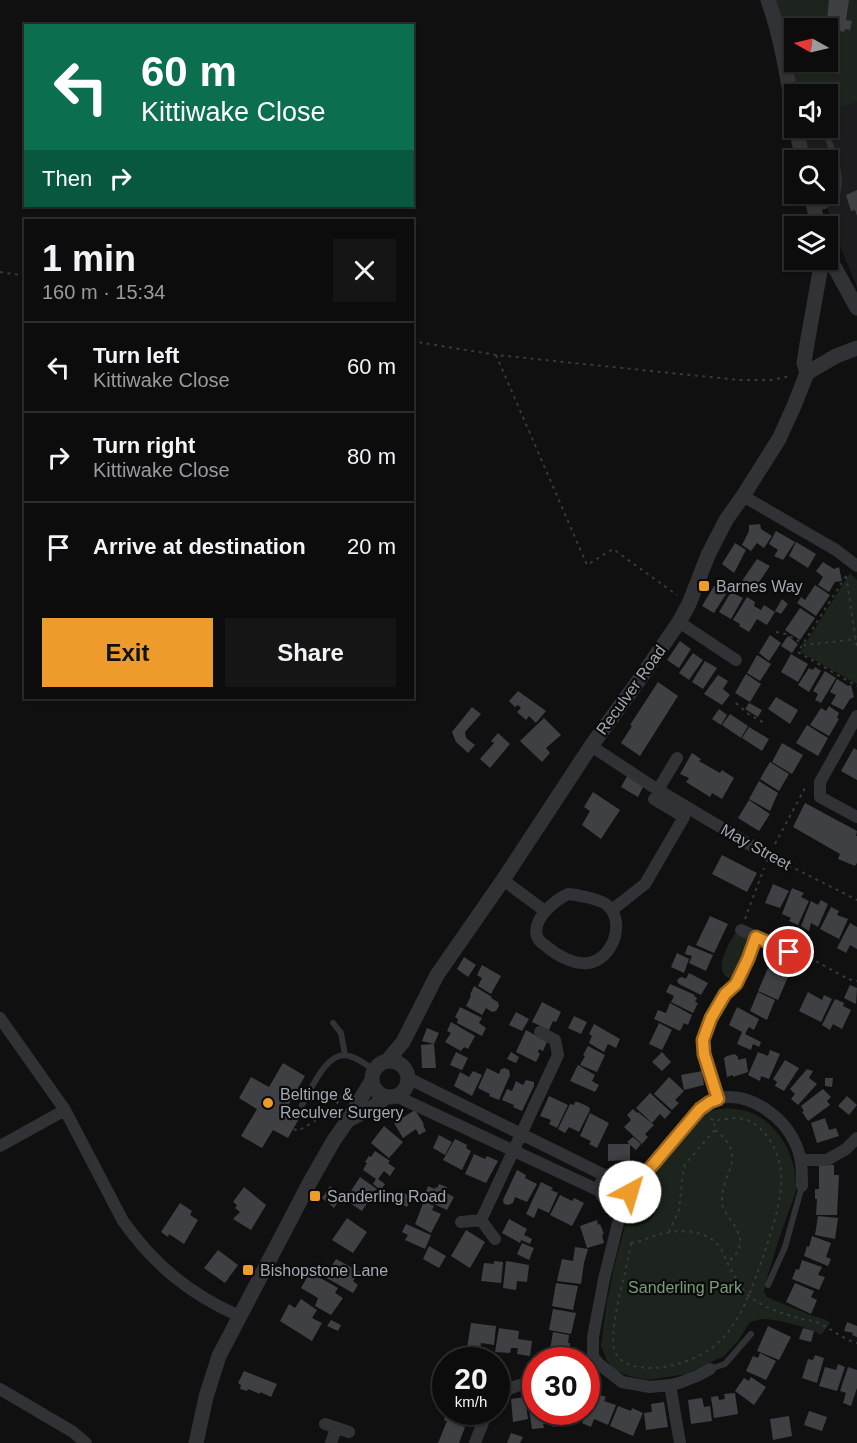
<!DOCTYPE html>
<html lang="en">
<head>
<meta charset="utf-8">
<style>
	body { margin:0; font-family:Arial,sans-serif; background:#151516; color:#f1f3f6; height:100vh; display:flex; flex-direction:column; font-size:22px; white-space:nowrap }
	* { box-sizing:border-box; margin:0 }
	p { font-size:20px; color:#9a9b9d }
	.icon { flex:none; width:33px; height:33px; fill:none; stroke:currentColor; stroke-width:2; stroke-linecap:round; stroke-linejoin:round }
	.map { position:relative; flex:1; overflow:hidden }
	.sheet { position:absolute; left:24px; top:219px; width:390px; height:480px; display:flex; flex-direction:column; background:#0c0c0d; border-radius:0px; box-shadow:0 2px 4px #0004,0 0 0 2px #2c2c2e }
	.sheet>* { flex:none }
	.banner { position:absolute; left:24px; top:24px; width:390px; height:183px; border-radius:0px; box-shadow:0 2px 4px #0004,0 0 0 2px #2c2c2e; background:#0b6e4f; color:#fff; overflow:hidden }
	.needle { width:39px; rotate:278deg }
	.controls { position:absolute; left:784px; top:18px; display:grid; gap:12px }
	.controls a { display:grid; place-items:center; width:54px; height:54px; border-radius:0px; background:#0c0c0d; box-shadow:0 2px 4px #0004,0 0 0 2px #2c2c2e; font-size:30px }
	.speed { position:absolute; left:432px; top:1347px; display:flex; gap:12px; font-size:30px; font-weight:700; text-align:center }
	.speed>* { display:grid; place-content:center; width:78px; height:78px; border-radius:50%; background:#0c0c0d; box-shadow:0 2px 4px #0004,0 0 0 2px #2c2c2e; line-height:1 }
	.speed small { font-size:15px; font-weight:400 }
	.speed .limit { border:9px solid #d22; background:#fff; color:#111 }
	.pin { position:absolute; display:grid; place-items:center; width:51px; height:51px; color:#fff; margin:-26px; border:3px solid #fff; border-radius:50%; box-shadow:0 2px 6px #0007 }
	.me { position:absolute; width:66px; margin:-33px; rotate:39deg; stroke-linejoin:round; filter:drop-shadow(0 0 4px #0008) }
	.turn { display:flex; align-items:center; gap:21px; height:126px; padding:0 18px; font-size:27px }
	.turn .icon { width:78px; height:78px; stroke-width:2.5 }
	.turn b { display:block; font-size:42px; line-height:51px }
	.then { display:flex; align-items:center; height:57px; padding:0 18px; background:#0003; gap:12px; font-size:22px }
	.round { display:grid; place-items:center; flex:none; width:63px; height:63px; border-radius:0px; background:#151516 }
	.overview { display:flex; align-items:center; justify-content:space-between; height:102px; padding:0 18px }
	h1 { font-size:36px; font-weight:600; line-height:45px }
	.button { display:flex; gap:12px; margin-top:auto; padding:12px 18px }
	.button a { flex:1; height:69px; border-radius:0px; background:#ed9c2c; color:#111; font-size:24px; font-weight:600; line-height:69px; text-align:center }
	.button a+a { background:#151516; color:#f1f3f6 }
	ul { padding:0; list-style:none }
	li { display:flex; align-items:center; gap:18px; height:90px; padding:0 18px; border-top:2px solid #2c2c2e }
	li div { flex:1 }
	li b { display:block; font-size:22px }
	li em { font-style:normal }
	.map>svg:first-child { display:block }
	.built { fill:#1c1c1e }
	.green { fill:#1c241d; fill-rule:evenodd }
	.building { fill:#3f4044 }
	.lines { fill:none; stroke-linecap:round; stroke-linejoin:round }
	.path { stroke:#37393d; stroke-width:2; stroke-dasharray:3 4.5; stroke-linecap:butt }
	.service { stroke:#313236; stroke-width:6 }
	.minor { stroke:#313236; stroke-width:12 }
	.tertiary { stroke:#313236; stroke-width:15 }
	.route-casing { stroke:#9a651d; stroke-width:15 }
	.route { stroke:#ed9c2c; stroke-width:10 }
	.poi-dot { fill:#ed9c2c; stroke:#0b0b0c; stroke-width:2 }
	.labels { text-anchor:middle; dominant-baseline:central; stroke-width:4.5; stroke-linejoin:round; paint-order:stroke }
	.poi-label { font-size:16px; fill:#a1a8b2; stroke:#0b0b0c; text-anchor:start }
	.street-label { font-size:16px; fill:#a1a8b2; stroke:#0b0b0c }
	.park-label { font-size:16px; fill:#799d78; stroke:#0b0b0c }
</style>
</head>
<body>
<div class="map">
<svg width="857" height="1443" viewBox="0 0 857 1443">
	<rect width="100%" height="100%" fill="#101011"/>
	<path class="built" d="M857,102v185l-20,-48 -14,-45h5v-34h-16l-10,-32h26v-15z"/>
	<path class="green" d="M772,0h85v102l-29,11v-19h-33zM795,28h33v34h-33z
		M850,573l7,7v104l-57,-32z
		M739,927l11,13 -13,32 -6,7c-22,-8 1,-40 8,-52z
		M727,1108c9,1 19,2 27,6 28,13 43,46 42,76 -1,8 -6,17 -9,26 -8,21 -14,44 -21,65l-2,11 3,5 43,18 16,5 4,3 -9,12c-10,-7 -44,-16 -57,-16 -4,0 -9,2 -14,3l-12,19 -14,15 -38,18 -38,6 -19,-4 -14,-6 -8,-9 -6,-16 6,-44 8,-38 10,-37c30,4 45,-26 25,-48l47,-56 12,-11z"/>
	<path class="building" d="M829,0h20l-3,20 6,1 -2,9 -5,-1 -1,3 -18,-4z
		M857,190v26l-2,-6 -4,1 -5,-16z
		M760,524l1,5 11,7 -8,12 -7,-5 -6,8 -9,-6 7,-14v-6z
		M776,531l19,11 -12,18 -9,-4 4,-6 -9,-6z
		M796,542l20,12 -8,14 -19,-12z
		M735,543l11,7 -12,23 -12,-9z
		M757,559l13,7 -15,22 -13,-7z
		M823,562l11,7 5,-2 3,14 -7,1 -6,10 -11,-7 5,-8 -7,-6z
		M815,585l15,10 -14,21 -19,-13 4,-6 4,3z
		M714,586l12,8 -12,19 -12,-7z
		M731,592l12,6 -12,21 -12,-7z
		M747,597l8,5 -1,4 7,4 3,-5 11,7 -8,13 -10,-6 -8,13 -10,-6 1,-2 -7,-4z
		M782,599l6,5 -7,10 -6,-3z
		M800,608l15,10 -15,22 -15,-10z
		M770,635l11,8 -12,18 -10,-8z
		M788,636l10,8 -6,9 -11,-7z
		M680,641l11,8 -12,19 -12,-8z
		M693,653l10,7 -14,20 -10,-7z
		M791,654l17,10 -10,18 -17,-10z
		M757,655l14,9 -11,17 -13,-8z
		M705,661l12,7 -14,21 -11,-7z
		M815,667l6,4 -12,21 -11,-7 11,-17 4,2z
		M825,671l11,7 -15,25 -6,-3 3,-6 -5,-3z
		M746,674l15,10 -11,18 -15,-9z
		M718,675l10,6 -5,8 7,6 -8,10 -18,-11z
		M837,679l11,7 3,-1 3,12 -4,2 -7,11 -12,-6 5,-9 -6,-3z
		M658,682l20,14 -38,60 -19,-13 11,-17 -2,-1z
		M518,691l28,20 -10,12 -7,-7 -3,4 -9,-8 4,-4 -3,-3 -3,2 -6,-6z
		M776,697l22,13 -8,14 -22,-15z
		M749,703l13,7 -4,7 -13,-8z
		M829,706l10,7 -2,5 2,1 -10,17 -19,-11 11,-17 5,3z
		M472,707l9,7 -16,18 1,6 9,7 -7,8 -12,-11 -4,-10z
		M719,709l8,6 -6,10 -9,-6z
		M730,714l18,12 -7,12 -19,-13z
		M544,718l17,17 -15,13 4,5 -8,9 -22,-21z
		M807,725l21,13 -10,18 -22,-13z
		M749,727l20,12 -7,12 -20,-13z
		M498,733l12,11 -20,24 -10,-9 14,-16 -3,-2z
		M782,743l21,12 -11,19 -20,-12z
		M854,748l3,2v30l-16,-9z
		M692,753l9,6 -2,2 21,12 2,-3 12,8 -12,21 -10,-6 -2,4 -24,-15 3,-4 -9,-4z
		M770,762l19,12 -10,17 -19,-12z
		M629,773l16,10 -7,14 -17,-10z
		M759,781l19,12 -8,18 -21,-12z
		M593,792l27,18 -19,29 -19,-14 8,-14 -6,-4z
		M749,800l21,14 -11,17 -21,-13z
		M805,803l52,28 -1,5h1v27l-2,3 -17,-7 2,-5 -47,-27z
		M722,855l35,18 -10,19 -35,-18z
		M773,884l16,7 -9,17 -15,-5z
		M792,888l12,5 -3,4 8,4 -11,24 -9,-4 2,-3 -9,-4z
		M821,900l7,4 -10,23 -7,-4 -2,8 -8,-5 10,-25 7,4z
		M831,907l8,4 -2,4 11,4 -9,20 -19,-10z
		M710,916l18,8 -14,29 -18,-8z
		M850,923l7,4v22l-7,-4 -4,8 -9,-5z
		M688,945l25,10 -7,16 -17,-8 3,-7 -7,-2z
		M780,949l20,8 -8,19 -23,-9 3,-10 4,2z
		M677,953l12,6 -5,14 -13,-6z
		M464,957l12,8 -8,12 -11,-8z
		M482,965l19,11 -10,18 -13,-8 4,-8 -5,-3z
		M768,968l20,9 -10,23 -20,-9z
		M689,973l19,10 -7,12 -22,-11 -2,-3 2,-3 3,-1 4,2z
		M670,984l25,11 -1,1 3,2 -2,4 3,1 -5,10 -22,-11 3,-6 -8,-4z
		M850,985l7,3 -1,16 -12,-6z
		M474,986l18,11 -1,1 7,4 1,4 -3,5 -4,1 -6,-4 -4,7 -16,-9 5,-10 -1,-1z
		M758,992l17,8 -8,20 -17,-9z
		M808,992l14,8 2,-5 8,4 -11,23 -22,-11z
		M835,999l9,4 -1,3 8,4 -9,19 -9,-5 -3,6 -8,-5z
		M542,1002l19,10 -5,10 -3,-1 -4,9 -17,-8z
		M670,1003l22,12 -4,10 -4,-2 -4,8 -26,-12 4,-9 8,3z
		M460,1007l22,11 -3,5 7,5 -4,8 -25,-13 1,-4 -3,-2z
		M737,1007l22,12 -5,11 -5,-3 -4,7 16,8 -2,5 -6,-3 -2,6 -14,-6 5,-12 -13,-7z
		M516,1012l13,7 -7,12 -13,-6z
		M574,1016l13,6 -6,12 -13,-6z
		M451,1022l24,14 -7,13 -4,-2 -3,4 -16,-9 6,-9 -4,-2z
		M659,1023l13,7 -10,20 -13,-6z
		M594,1024l26,15 -4,9 -8,-4 -4,8 -15,-9 3,-7 -3,-2z
		M427,1028l12,5 -5,11 -12,-3z
		M526,1030l21,12 -4,9 -4,-2 -1,3 2,2 -4,8 -20,-10z
		M434,1044l2,24h-14l-1,-23z
		M588,1046l17,9 -8,17 -17,-7 5,-9 -2,-1z
		M770,1050l10,4 -11,25 -8,-3 -1,5 -12,-6 10,-23 10,4z
		M456,1052l12,6 -6,12 -12,-5z
		M511,1052l8,5 -3,6 -9,-4z
		M662,1052l9,10 -9,9 -10,-9z
		M735,1054l3,3v3l8,-2 2,14 -15,5v-2l-6,2 -3,-19 3,-2z
		M785,1060l14,8 -15,23 -9,-5 2,-4 -4,-3z
		M283,1063l22,13 -19,33 14,8 -12,21 -15,-8 -11,18 -21,-12 16,-27 -18,-11 12,-21 18,10z
		M578,1065l17,10 -3,6 7,4 -4,7 -25,-11z
		M487,1068l12,6 2,-5 4,-1 4,2 1,5 -11,25 -10,-4 1,-2 -12,-6z
		M807,1069l6,2 -4,7 8,6 -19,21 -7,-6 4,-5 -5,-5z
		M473,1071l9,4 -10,21 -18,-10 6,-14 9,5z
		M702,1071l2,14 -20,5 -3,-15z
		M669,1077l15,14 -9,9 4,3 -7,7 -18,-16z
		M825,1078h8l-1,9 -7,-1z
		M526,1080l8,2v4l-12,25 -9,-4 1,-2 -12,-5 5,-11 5,2 4,-10 7,4z
		M823,1089l8,8 -4,4 3,4 -22,16 -6,-9 2,-1 -3,-5z
		M650,1093l21,19 -6,7 -5,-5 -8,9 -16,-15z
		M549,1096l19,9 -11,23 -8,-4 2,-4 -11,-4z
		M847,1096l10,9 -8,10 -11,-9z
		M575,1102h3l11,5 1,3 -11,22 -10,-5 -4,6 -7,-4 12,-25 4,1z
		M633,1109l4,4 1,-1 16,13 -9,9 3,3 -6,7 -18,-17 7,-7 -4,-5z
		M415,1110l9,14 -1,1 3,6 -7,4 -3,-6 -13,9 -9,-15z
		M590,1113l19,10 -12,25 -8,-4 2,-3 -11,-5z
		M825,1118l4,12 7,-2 3,8 -22,7 -6,-20z
		M384,1126l19,16 -14,16 -18,-15z
		M439,1135l13,7 -7,13 -12,-7z
		M633,1137l8,7 -5,6 -9,-8z
		M455,1139l12,6 -1,3 5,3 -9,19 -19,-10z
		M608,1144h22v16l-22,1z
		M375,1151l15,10 -2,2 7,5 -5,8 -6,-5 -6,8 7,5 -4,6 -8,-6 3,-5 -13,-9 4,-7 -2,-1 4,-6 2,1z
		M474,1154l11,5 2,-3 11,5 -12,22 -21,-9z
		M819,1165h15v10h5l-2,40h-21l1,-16h-2v-10h4z
		M517,1170l9,5 -1,3 12,6 -10,18 -12,-5 -2,6 -5,2 -4,-1 -1,-4z
		M360,1177l17,12 -2,2 6,4 -5,9 -7,-4 -7,11 -17,-11z
		M541,1182l12,6 -2,2 7,3 -9,20 -11,-5 -4,10 -8,-4z
		M439,1184l8,3 -2,5 9,5 -7,13 -24,-11 5,-13 7,3v-2l2,1z
		M330,1186l12,10 -8,12 -12,-10z
		M244,1187l22,18 -15,25 -18,-11 7,-7 -5,-4 2,-3 -4,-3z
		M402,1192l10,5 -5,10 -10,-5z
		M560,1195l12,6 2,-3 10,5 -12,23 -22,-11z
		M424,1201l10,5 -2,4 9,4 -10,19 -16,-9z
		M180,1203l12,8 -2,4 8,5 -14,24 -15,-10 -1,3 -7,-5z
		M818,1216l20,2 -3,21 -20,-4z
		M347,1218l20,14 -14,21 -21,-13z
		M509,1219l18,10 -3,6 8,4 -2,5 -9,-4 -1,3 -18,-10z
		M597,1220l1,5 2,-1 4,10 -2,1 2,8 -17,5 -7,-22z
		M406,1224l25,11 -6,14 -20,-9 3,-5 -6,-3z
		M466,1230l19,12 -15,26 -19,-12z
		M812,1236l19,7 -5,14 5,2 -3,7 -24,-10 3,-10 2,1z
		M522,1243l12,5 -5,12 -12,-6z
		M429,1246l17,10 -7,12 -16,-9z
		M575,1247l13,2 -4,14 -3,21 -24,-3 5,-22 11,2z
		M218,1250l20,15 -13,18 -21,-15z
		M336,1259l24,13 -7,9 5,4 -5,8 -28,-16z
		M802,1260l20,7 -4,8 7,2 -6,13 -27,-11 4,-10 3,1z
		M494,1261l9,1 -2,21 -20,-2 3,-18 10,1z
		M506,1261l23,4 -2,17 -10,-1 -1,9 -13,-2z
		M310,1272l28,16 -3,5 8,5 -12,17 -16,-9 3,-8 -17,-10z
		M556,1283l22,3 -5,24 -21,-4z
		M795,1283l19,8 -3,6 6,3 -6,14 -25,-12z
		M301,1299l16,11 -5,8 10,5 -10,18 -32,-20 9,-17 6,4z
		M553,1309l23,4 -5,21 -22,-4z
		M331,1320l10,5 -3,6 -11,-5z
		M847,1322l10,4v11l-5,-2 1,-2 -9,-2z
		M471,1323l25,3 -2,19 -13,-2 -1,7 -13,-2z
		M768,1326l23,11 -12,23 -22,-9z
		M499,1328l20,3 -1,8 14,2 -2,15 -13,-2 1,-6h-7l-1,5 -15,-1z
		M803,1328l11,3 -3,11 -12,-3z
		M553,1332l16,3 -1,8h2l-1,8 -3,-1 -1,9 -16,-3z
		M457,1349l15,2 -2,9h-15z
		M760,1353l16,8 -10,19 -20,-9 7,-15 5,2z
		M815,1355l9,3 -7,25 -15,-5 6,-19 5,1z
		M838,1364l7,3 -8,24 -18,-5 6,-19 11,3z
		M848,1367l9,3v18l-6,18 -8,-3 3,-10 -6,-2z
		M244,1371l33,13 -6,13 -11,-5v2l-12,-5 -1,2 -7,-2 1,-4 -3,-2z
		M751,1377l15,10 -12,18 -19,-14 9,-13 5,3z
		M586,1383l8,7 -8,10z
		M594,1393l12,4 -2,4 12,4 -8,20 -14,-6 -3,8 -9,-4z
		M735,1393l3,21 -24,4 -3,-21 7,-1 1,4 6,-1 -1,-5z
		M525,1397l3,22 -15,3 -2,-23z
		M702,1398l2,9 6,-1 2,15 -21,3 -3,-24z
		M536,1400v12h19l2,14 -4,1 -2,-2v-2l-8,1 1,4 -12,1 -4,-28z
		M664,1402l4,25 -22,3 -2,-17 8,-1 -1,-8z
		M618,1406l13,5 1,-3 11,5 -10,23 -23,-10z
		M809,1411l18,6 -5,14 -18,-6z
		M446,1412h24l-4,8z
		M446,1413l11,5 -1,5 9,4 -6,16h-21l9,-22 -3,-1z
		M789,1416l3,20 -19,4 -3,-21z
		M511,1433l12,4 -3,6h-13z"/>
	<g class="lines">
		<path class="path" d="M0,272l26,4
			M412,341l84,14 243,25h32l20,-4
			M496,355l91,210 26,-16 64,46
			M846,576l-48,76 59,34
			M846,576l11,71
			M776,632l10,2 19,11 51,-6
			M736,703l11,10 17,10
			M775,844l30,-56
			M782,862l75,38
			M745,919l19,-51
			M803,954l45,25 9,2
			M294,1129l4,2 35,-21 14,-24 3,1
			M715,1130c35,28 6,40 7,72 0,7 5,12 8,17 13,18 15,29 -3,44
			M669,1232l10,-22 4,-37 2,-9 30,-34 -1,-9
			M631,1243c-5,32 -18,68 -18,99 0,5 2,12 6,16 8,9 24,10 34,10 23,-1 51,-11 67,-27 23,-23 32,-54 43,-84 7,-22 16,-46 18,-70 3,-24 -9,-55 -32,-66 -11,-5 -24,-2 -35,0l-4,-3
			M631,1243c9,-1 16,-5 26,-8 20,-6 50,-7 63,13 3,3 4,8 6,12 5,10 14,28 22,35 11,11 36,19 50,23 6,2 12,2 18,4 15,6 26,17 41,21"/>
		<path class="service" d="M815,208c6,-1 13,-2 17,-7 16,-15 0,-51 -6,-68
			M333,1023l8,10 4,22
			M302,1105c9,-15 25,-56 47,-49 9,2 18,9 25,14
			M768,1285l17,-38 17,-61
			M710,1369l15,-5 26,-30"/>
		<path class="minor" d="M743,496l93,54 21,16
			M679,622l57,38
			M857,716l-37,66v15l37,20
			M591,746l67,44 111,66
			M658,790l19,-32
			M503,880l42,31
			M568,894c6,0 12,2 18,3 7,2 15,3 21,8 20,17 5,55 -19,58 -14,2 -32,-8 -42,-17 -4,-3 -8,-5 -9,-10 -5,-17 18,-36 31,-42z
			M612,910l33,-26 39,-67 -30,-18
			M741,930l48,22
			M0,1018l65,92 58,111c32,45 67,73 116,95
			M408,1078l198,98
			M396,1096l204,95
			M718,1099l-14,-45 -1,-14 8,-22 14,-24 11,-10 12,-25 7,-22
			M0,1146l65,-36
			M801,1160h26l19,-11 11,-11
			M600 1188a15 15 0 1 1 30 0a15 15 0 1 1-30 0Z
			M630,1185l14,-11 56,-65c5,-3 10,-8 16,-10 32,-9 68,17 80,46 6,13 6,27 6,41
			M618,1204l1,15 -15,60 -11,58v20l6,7 23,18 28,5 20,-2 9,-2 18,-7 13,-7
			M481,1220l77,-165 -3,-15 -15,-8
			M481,1220l14,19
			M461,1222l20,-2
			M670,1385l10,58
			M0,1389l73,43 13,11
			M496,1397c13,-9 24,-14 40,-14
			M325,1424l24,8
			M331,1443l5,-15
			M475,1443l12,-31"/>
		<path class="tertiary" d="M768,0c14,39 20,81 27,122
			M796,128l7,32
			M811,194l7,32
			M823,260l12,8 22,40
			M807,373l-3,-10 3,-19 15,-84
			M387,1061l16,-19 34,-67 66,-95 88,-134 46,-63 42,-61 10,-18 19,-49 18,-35 17,-24 36,-57 15,-33 13,-33 29,-17 21,-8
			M372 1079a18 18 0 1 1 36 0a18 18 0 1 1-36 0Z
			M348,1120l24,-12 14,-11
			M196,1443l10,-46 13,-41 91,-174 24,-42 14,-20 24,-40"/>
	</g>
	<g class="lines">
		<g class="route-casing">
			<path id="route" d="M630,1192v-7l15,-11 55,-65 10,-7 8,-3 -14,-45 -1,-14 8,-22 14,-24 11,-10 12,-25 8,-22 33,15"/>
		</g>
		<use href="#route" class="route"/>
	</g>
	<g class="poi-dot">
		<rect x="698" y="580" width="12" height="12" rx="3"/>
		<circle cx="268" cy="1103" r="6"/>
		<rect x="309" y="1190" width="12" height="12" rx="3"/>
		<rect x="242" y="1264" width="12" height="12" rx="3"/>
	</g>
	<g class="labels">
		<g class="poi-label">
			<text x="716" y="586">Barnes Way</text>
			<text x="280" y="1094">Beltinge &amp;<tspan x="280" dy="18">Reculver Surgery</tspan></text>
			<text x="327" y="1196">Sanderling Road</text>
			<text x="260" y="1270">Bishopstone Lane</text>
		</g>
		<g class="street-label">
			<text transform="translate(631 690) rotate(-54)">Reculver Road</text>
			<text transform="translate(756 847) rotate(29)">May Street</text>
		</g>
		<g class="park-label">
			<text x="685" y="1287">Sanderling Park</text>
		</g>
	</g>
</svg>
<div class="controls">
<a><svg class="needle" viewBox="-14 -14 28 28"><path d="M0-13l5 13h-10z" fill="#e53935"/><path d="M0 13l5-13h-10z" fill="#9a9b9d"/></svg></a>
<a><svg class="icon" aria-label="sound" viewBox="0 0 24 24"><path d="M4 9h4l5-4v14l-5-4H4zM17 9q2 3 0 6"/></svg></a>
<a><svg class="icon" aria-label="search" viewBox="0 0 24 24"><circle cx="10" cy="10" r="6"/><path d="M15 15l6 6"/></svg></a>
<a><svg class="icon" aria-label="layers" viewBox="0 0 24 24"><path d="M12 4l9 5-9 5-9-5zM3 14l9 5 9-5"/></svg></a>
</div>
<div class="speed"><div>20<small>km/h</small></div><div class="limit">30</div></div>
<div class="pin" style="left:789px;top:952px;background:#d93025"><svg class="icon" aria-label="arrive" viewBox="0 0 24 24"><path d="M6 21V4h12l-3 4 3 4H6"/></svg></div>
<svg class="me" style="left:630px;top:1192px" viewBox="-20 -20 40 40"><circle r="19" fill="#fff"/><path d="M0-13L10 11 0 6-10 11z" fill="#ed9c2c"/></svg>
<div class="banner">
<div class="turn"><svg class="icon" aria-label="left" viewBox="0 0 24 24"><path d="M17 20v-9H6M10 6l-5 5 5 5"/></svg><div><b>60 m</b>Kittiwake Close</div></div>
<div class="then">Then<svg class="icon" aria-label="right" viewBox="0 0 24 24"><path d="M7 20v-9h11M14 6l5 5-5 5"/></svg></div>
</div>
<section class="sheet">
<div class="overview"><div><h1>1 min</h1><p>160 m · 15:34</p></div><a class="round"><svg class="icon" aria-label="close" viewBox="0 0 24 24"><path d="M6 6l12 12M18 6L6 18"/></svg></a></div>
<ul>
<li><svg class="icon" aria-label="left" viewBox="0 0 24 24"><path d="M17 20v-9H6M10 6l-5 5 5 5"/></svg><div><b>Turn left</b><p>Kittiwake Close</p></div><em>60 m</em></li>
<li><svg class="icon" aria-label="right" viewBox="0 0 24 24"><path d="M7 20v-9h11M14 6l5 5-5 5"/></svg><div><b>Turn right</b><p>Kittiwake Close</p></div><em>80 m</em></li>
<li><svg class="icon" aria-label="arrive" viewBox="0 0 24 24"><path d="M6 21V4h12l-3 4 3 4H6"/></svg><div><b>Arrive at destination</b></div><em>20 m</em></li>
</ul>
<div class="button"><a>Exit</a><a>Share</a></div>
</section>
</div>
</body>
</html>
